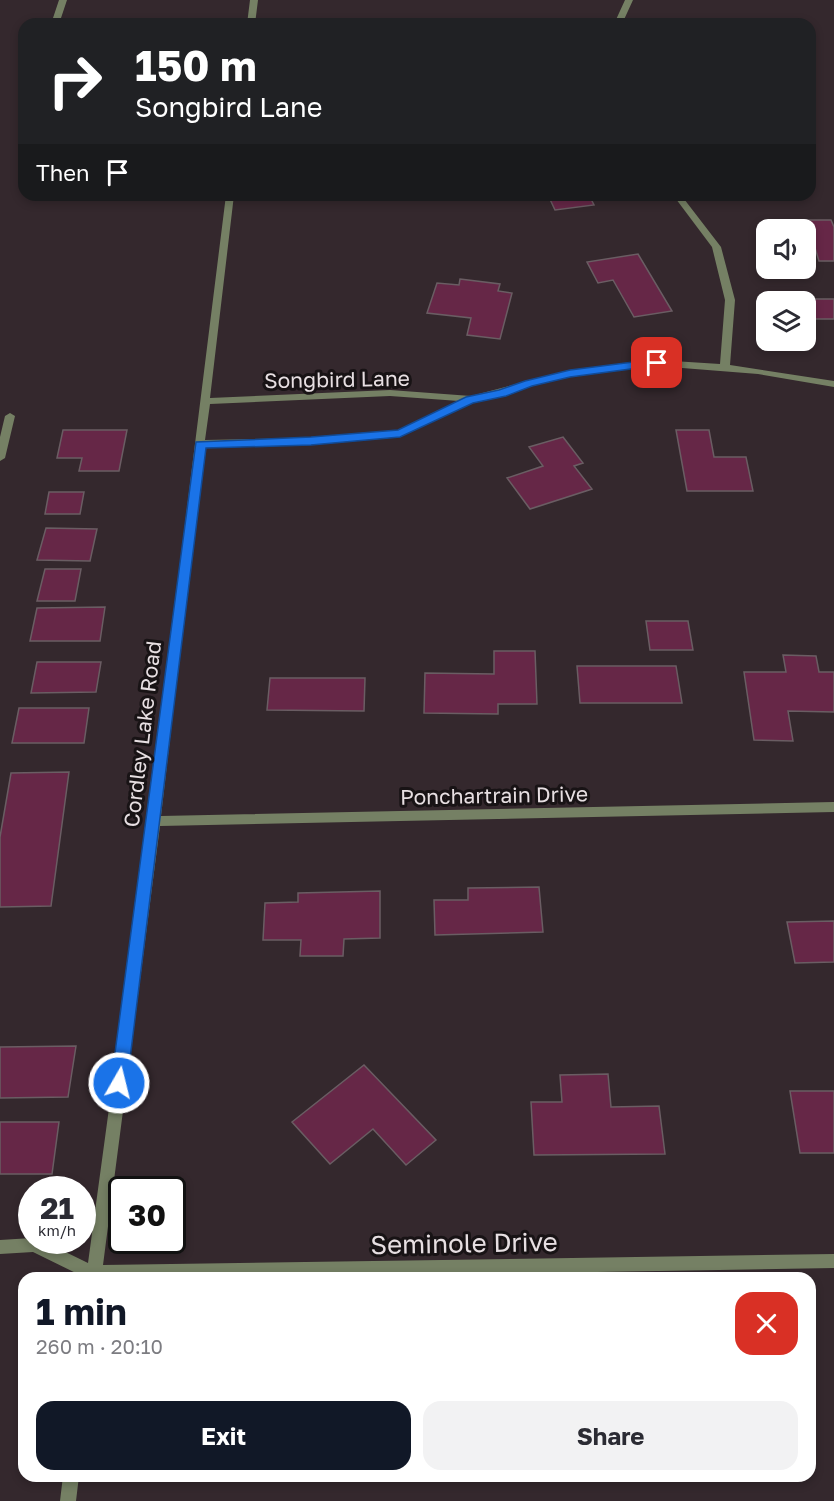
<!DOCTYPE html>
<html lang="en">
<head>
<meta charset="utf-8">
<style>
	body { margin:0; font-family:"Golos Text",sans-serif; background:#f2f2f3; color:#2b2b33; height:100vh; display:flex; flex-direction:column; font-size:22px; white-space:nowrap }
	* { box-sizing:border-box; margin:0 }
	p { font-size:20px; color:#7c7c81 }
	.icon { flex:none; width:33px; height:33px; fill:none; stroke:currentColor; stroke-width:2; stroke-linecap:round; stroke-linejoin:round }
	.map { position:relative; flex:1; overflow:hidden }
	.sheet { position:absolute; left:18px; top:1272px; width:798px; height:210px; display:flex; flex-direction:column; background:#fff; border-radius:18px; box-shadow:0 3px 9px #0003 }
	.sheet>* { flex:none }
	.top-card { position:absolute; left:18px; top:18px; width:798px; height:183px; border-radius:18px; box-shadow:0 3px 9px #0003; background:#202124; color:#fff; overflow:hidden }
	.tools { position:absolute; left:756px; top:219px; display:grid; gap:12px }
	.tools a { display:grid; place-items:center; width:60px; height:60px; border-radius:12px; background:#fff; box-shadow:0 3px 9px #0003; font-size:30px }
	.speed { position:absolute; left:18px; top:1176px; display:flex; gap:12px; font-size:30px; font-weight:700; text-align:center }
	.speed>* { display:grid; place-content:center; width:78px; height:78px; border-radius:50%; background:#fff; box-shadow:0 3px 9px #0003; line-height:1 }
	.speed small { font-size:15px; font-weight:400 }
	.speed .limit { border:3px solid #111; border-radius:9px; background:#fff; color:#111 }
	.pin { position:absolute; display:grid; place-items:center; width:51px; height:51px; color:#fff; margin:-26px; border-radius:12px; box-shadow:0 3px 9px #0006 }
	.me { position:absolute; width:66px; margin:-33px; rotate:8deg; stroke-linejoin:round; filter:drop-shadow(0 0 4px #0008) }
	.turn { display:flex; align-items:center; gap:21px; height:126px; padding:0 18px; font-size:27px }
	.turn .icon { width:78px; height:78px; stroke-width:2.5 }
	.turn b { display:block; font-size:42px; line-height:51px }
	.then { display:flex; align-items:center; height:57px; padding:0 18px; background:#0003; gap:12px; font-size:22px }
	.round { display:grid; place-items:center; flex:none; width:63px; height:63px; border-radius:18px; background:#f2f2f3 }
	.summary { display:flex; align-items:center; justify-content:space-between; height:102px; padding:0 18px }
	h1 { font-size:36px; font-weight:700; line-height:45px; color:#111827 }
	.action { display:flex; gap:12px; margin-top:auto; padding:12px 18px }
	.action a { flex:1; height:69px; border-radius:18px; background:#111827; color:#fff; font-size:24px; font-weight:700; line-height:69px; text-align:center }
	.action a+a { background:#f2f2f3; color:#2b2b33 }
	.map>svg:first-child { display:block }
	.building { fill:#662747; stroke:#6a5d63; stroke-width:1.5 }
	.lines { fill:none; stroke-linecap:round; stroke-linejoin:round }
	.lane { fill:#758064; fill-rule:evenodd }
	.street { fill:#758064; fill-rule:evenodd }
	.route { fill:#1a73e8; stroke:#114b97; stroke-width:1.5 }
	.labels { text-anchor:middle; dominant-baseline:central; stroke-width:6; stroke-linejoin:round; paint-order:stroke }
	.street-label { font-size:21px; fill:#e7dfe2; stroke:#181315 }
	.near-street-label { font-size:26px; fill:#e7dfe2; stroke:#181315 }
</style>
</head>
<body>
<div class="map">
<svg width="834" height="1501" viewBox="0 0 834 1501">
	<rect width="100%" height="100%" fill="#34282d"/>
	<path class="building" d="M548,195h41l5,10 -39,5z
		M793,220h38l3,7v34h-15l-7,-23h-6v-8h-10z
		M638,254l34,57 -38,6 -21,-37 -15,3 -11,-21z
		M460,279l40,5 -2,7 14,2 -12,46 -33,-4 4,-17 -44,-5 10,-30 22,2z
		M801,299h33v20h-28v-17z
		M63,430h64l-8,41h-40l3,-13h-25z
		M676,430h33l5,27h32l7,34h-66z
		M563,437l20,26 -9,3 18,23 -62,20 -23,-31 36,-12 -14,-19z
		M49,492h35l-4,22h-35z
		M46,528l51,1 -7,32 -53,-1z
		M45,569h36l-6,32h-38z
		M105,607l-5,34h-70l7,-33z
		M646,621h42l5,29h-43z
		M494,651h41l2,53h-39v10l-74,-1 1,-40 69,1z
		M783,655l33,1 3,16h15v40l-46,-1 5,30 -39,-1 -10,-68h42z
		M37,662h64l-5,30 -65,1z
		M577,666h99l6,37h-102z
		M270,678h95l-1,33 -97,-1z
		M19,708h70l-5,35h-72z
		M69,772l-18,134 -51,1v-70l11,-64z
		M539,887l4,45 -108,3 -1,-35h34v-12z
		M380,891v47l-36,1 -1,17h-43l1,-16h-38l2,-37 33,-1v-9z
		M834,921v41l-39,1 -8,-41z
		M76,1046l-8,51 -68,1v-51z
		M364,1065l72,75 -30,25 -33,-36 -43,35 -38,-42z
		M608,1074l3,33 48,-1 6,48 -131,1 -3,-53h31l-2,-27z
		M790,1091h44v62h-34z
		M0,1122h59l-7,52h-52z"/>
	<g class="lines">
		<path class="lane" d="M59,0h8l-8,24h-8z"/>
		<path class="street" d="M250,0h8l-3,24h-8z
			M625,0h8l-11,24h-8z
			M226,195h8l-24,203 180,-8 81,6 99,-26 87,-10 63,4 5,-64 -13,-53 -39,-52h8l40,52 14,53 -5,65 104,16v6l-76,-13 -101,-8 -87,10 -96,26 -74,34 -89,8 -107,3 -43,369 673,-14v10l-674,14 -57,439 731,-11v14l-587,10h-161l-53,-26 -33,2v-14l32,-2v2h9l47,23 60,-442zM390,396l69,5 -61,29 -87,8 -106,2 5,-36z
			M10,413l5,3 -10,42 -5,3v-24l5,-21z
			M63,1476h16l-3,25h-16z"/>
	</g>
	<path class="route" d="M657,359l6,4 -2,2 -91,12 -38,9 -26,10 -33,7 -73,34 -89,8 -105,3 -79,635 -2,5 -6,2 -5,-2 -3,-5 85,-641 115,-5 87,-7 68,-33 33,-7 26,-9 45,-11z"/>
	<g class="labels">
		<g class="street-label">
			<text transform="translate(337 379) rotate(-1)">Songbird Lane</text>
			<text transform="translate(142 734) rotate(-83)">Cordley Lake Road</text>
			<text transform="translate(494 795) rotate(-1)">Ponchartrain Drive</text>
		</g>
		<g class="near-street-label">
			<text transform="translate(464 1243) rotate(-1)">Seminole Drive</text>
		</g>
	</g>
</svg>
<div class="tools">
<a><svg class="icon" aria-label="sound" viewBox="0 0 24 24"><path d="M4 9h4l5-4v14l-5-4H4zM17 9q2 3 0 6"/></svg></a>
<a><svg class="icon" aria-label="layers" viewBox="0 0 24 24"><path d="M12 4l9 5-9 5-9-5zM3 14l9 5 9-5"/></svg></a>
</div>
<div class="speed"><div>21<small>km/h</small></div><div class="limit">30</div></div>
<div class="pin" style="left:657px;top:363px;background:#d93025"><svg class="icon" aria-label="arrive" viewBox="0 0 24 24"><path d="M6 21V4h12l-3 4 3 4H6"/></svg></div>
<svg class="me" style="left:119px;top:1083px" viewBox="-20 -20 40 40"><circle r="17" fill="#1a73e8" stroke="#fff" stroke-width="3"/><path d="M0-11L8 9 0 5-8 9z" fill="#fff"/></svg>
<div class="top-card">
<div class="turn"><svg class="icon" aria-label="right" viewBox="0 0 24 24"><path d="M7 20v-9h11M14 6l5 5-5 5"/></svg><div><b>150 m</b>Songbird Lane</div></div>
<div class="then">Then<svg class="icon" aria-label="arrive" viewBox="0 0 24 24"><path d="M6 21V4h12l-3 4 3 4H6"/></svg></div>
</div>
<section class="sheet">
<div class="summary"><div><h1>1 min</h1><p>260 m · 20:10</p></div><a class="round" style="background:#d93025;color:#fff"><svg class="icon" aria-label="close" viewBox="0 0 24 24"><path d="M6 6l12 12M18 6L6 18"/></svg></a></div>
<div class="action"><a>Exit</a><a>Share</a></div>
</section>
</div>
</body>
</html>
